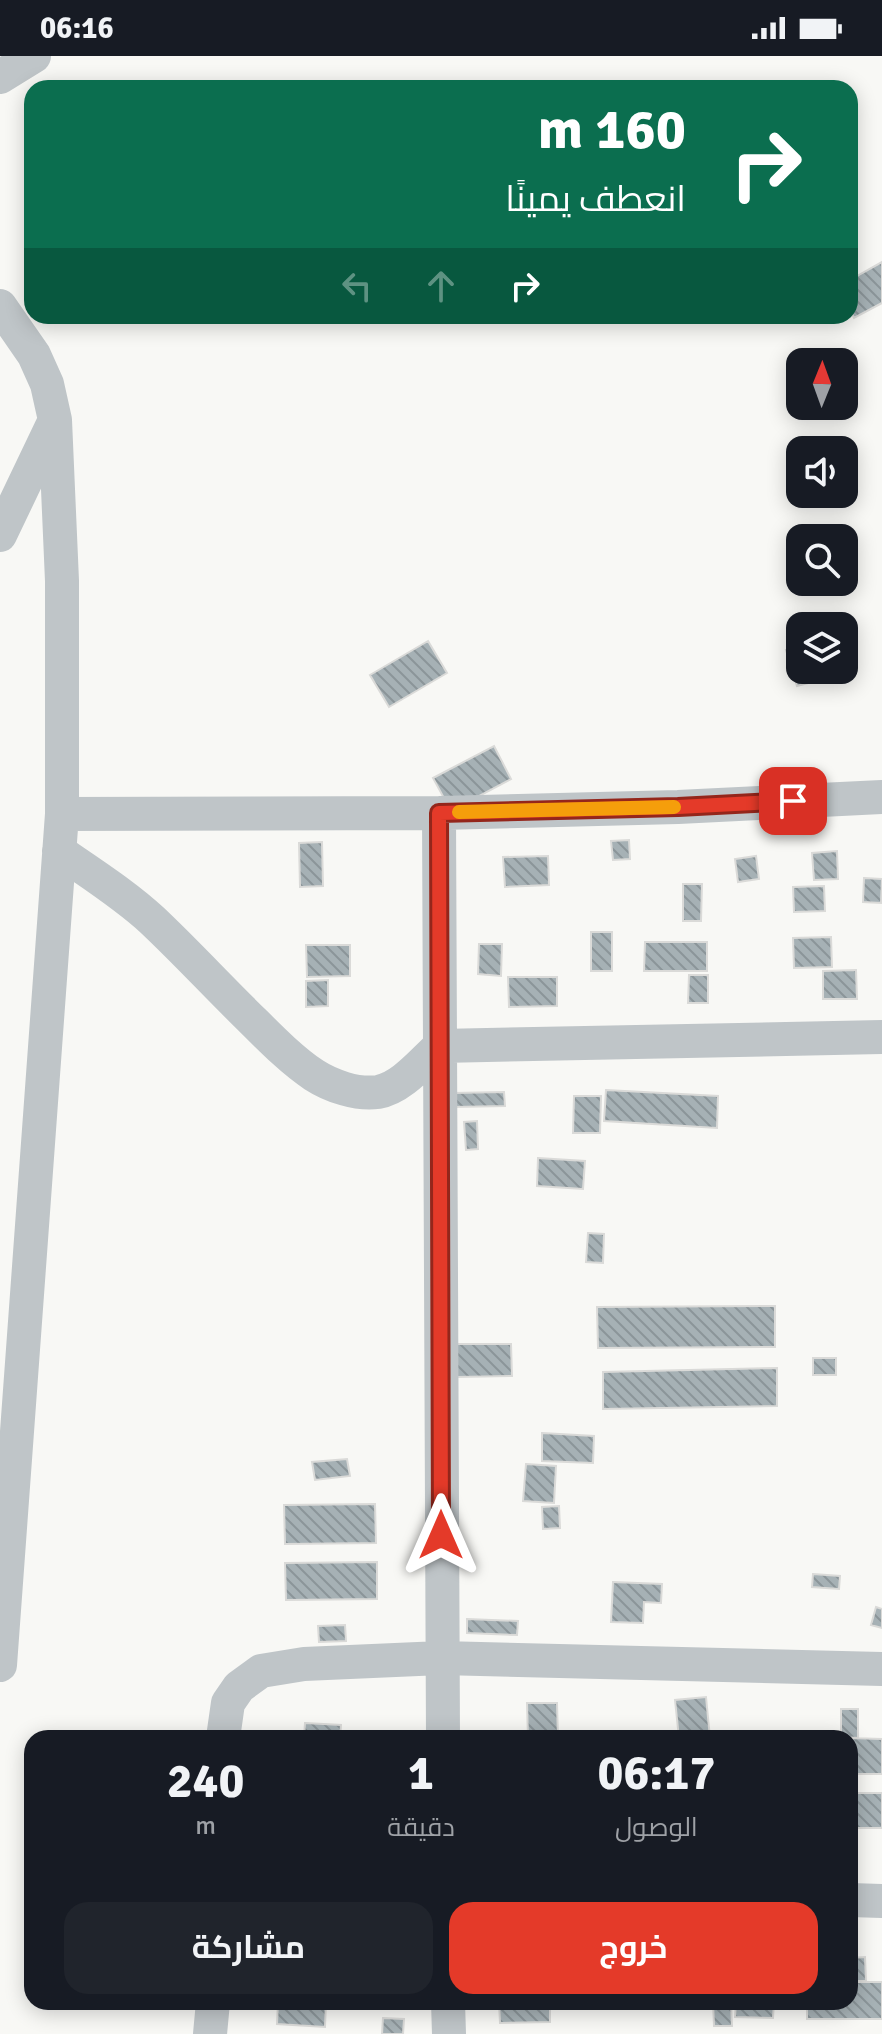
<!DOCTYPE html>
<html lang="ar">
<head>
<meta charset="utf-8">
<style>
	body { margin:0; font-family:Signika,Cairo,sans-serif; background:#20242c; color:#f1f3f6; direction:rtl; height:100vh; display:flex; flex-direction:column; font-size:30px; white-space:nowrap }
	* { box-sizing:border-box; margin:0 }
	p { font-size:26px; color:#9ea1a6 }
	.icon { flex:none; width:44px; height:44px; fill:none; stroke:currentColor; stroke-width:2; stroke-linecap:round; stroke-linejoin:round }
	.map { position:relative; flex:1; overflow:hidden; direction:ltr }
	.details { position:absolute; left:24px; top:1674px; width:834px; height:280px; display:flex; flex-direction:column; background:#171b24; border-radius:24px; box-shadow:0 4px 20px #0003; direction:rtl }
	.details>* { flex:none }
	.banner { position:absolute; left:24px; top:24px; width:834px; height:244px; border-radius:24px; box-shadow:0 4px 20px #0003; direction:rtl; background:#0b6e4f; color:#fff; overflow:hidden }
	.needle { width:52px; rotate:1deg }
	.controls { position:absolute; left:786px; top:292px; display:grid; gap:16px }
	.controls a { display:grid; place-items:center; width:72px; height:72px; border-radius:16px; background:#171b24; box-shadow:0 4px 20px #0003; font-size:40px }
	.pin { position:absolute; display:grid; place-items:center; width:68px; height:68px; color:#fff; margin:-34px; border-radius:16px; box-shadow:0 4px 12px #0006 }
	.me { position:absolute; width:88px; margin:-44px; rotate:0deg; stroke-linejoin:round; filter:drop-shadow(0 0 6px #0008) }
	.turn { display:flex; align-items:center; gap:28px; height:168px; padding:0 40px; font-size:36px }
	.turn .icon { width:104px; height:104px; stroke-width:2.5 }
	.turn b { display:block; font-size:56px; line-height:68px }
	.lanes { display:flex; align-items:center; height:76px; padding:0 40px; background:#0003; justify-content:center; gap:40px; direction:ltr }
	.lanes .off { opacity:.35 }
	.eta { display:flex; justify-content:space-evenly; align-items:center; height:136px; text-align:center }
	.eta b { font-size:48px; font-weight:700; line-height:56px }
	.button { display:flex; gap:16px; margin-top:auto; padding:16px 40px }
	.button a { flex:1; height:92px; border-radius:24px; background:#e43a29; color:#fff; font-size:32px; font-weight:700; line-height:92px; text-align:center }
	.button a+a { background:#20242c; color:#f1f3f6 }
	.status { display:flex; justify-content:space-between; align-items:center; height:56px; padding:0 40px; background:#171b24; direction:ltr }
	.status svg { height:22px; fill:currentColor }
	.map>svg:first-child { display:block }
	.building { fill:url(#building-back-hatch); stroke:#dadad8; stroke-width:2 }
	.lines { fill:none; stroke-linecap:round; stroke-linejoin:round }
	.minor { stroke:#bfc5c8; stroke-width:34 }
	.route-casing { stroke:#94261b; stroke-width:20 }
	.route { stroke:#e43a29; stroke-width:14 }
	.slow { stroke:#f59e0b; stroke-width:14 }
</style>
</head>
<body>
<div class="status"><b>06:16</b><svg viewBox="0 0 49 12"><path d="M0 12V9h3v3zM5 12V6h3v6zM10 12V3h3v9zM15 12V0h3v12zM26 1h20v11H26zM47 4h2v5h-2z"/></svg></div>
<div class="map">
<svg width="882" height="1978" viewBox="0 0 882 1978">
	<defs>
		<pattern id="building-back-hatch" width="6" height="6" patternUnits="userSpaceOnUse" patternTransform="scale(2)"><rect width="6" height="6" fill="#a6b1b5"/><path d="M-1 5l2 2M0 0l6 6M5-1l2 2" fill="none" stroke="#8b9599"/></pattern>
	</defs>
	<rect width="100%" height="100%" fill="#f8f8f5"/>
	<path class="building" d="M882,206v41l-28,15 -4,-8v-30z
		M428,585l19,32 -58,34 -19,-32z
		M800,590v24h20l3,9 -26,7 -11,-36z
		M494,690l17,33 -60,32 -18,-33z
		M629,784l1,19 -17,1 -2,-19z
		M322,786l1,44 -23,1 -1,-44z
		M837,795l1,28 -24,1 -2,-27z
		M548,800l1,29 -44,2 -2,-30z
		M756,800l3,23 -21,3 -3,-23z
		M864,822l18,1 -1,24 -18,-1z
		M683,828h19l-1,37h-18z
		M824,830l1,25 -31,1 -1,-25z
		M591,876h21v39h-21z
		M831,881l1,30 -38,1 -1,-30z
		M645,886h62v29h-63z
		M479,888h23l-1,32 -23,-2z
		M306,889h44v31l-43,1z
		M856,914l1,29h-34v-28z
		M689,919h19v28h-20z
		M508,921h49v29l-48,1z
		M328,924v26l-22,1v-26z
		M606,1034l112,6 -1,32 -113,-7z
		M504,1036l1,14 -52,1v-14z
		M574,1040h27l-1,37h-27z
		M477,1065l1,28 -12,1 -2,-28z
		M538,1102l47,3 -2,28 -46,-3z
		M588,1177l16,1 -1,29 -17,-1z
		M775,1250v41l-177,1 -1,-41z
		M456,1288h55l1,32 -55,1z
		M813,1302h23v17h-23z
		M777,1312v38l-174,3v-37z
		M542,1377l52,3 -1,27 -51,-2z
		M347,1403l3,17 -35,4 -3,-18z
		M526,1408l30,2 -2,37 -31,-2z
		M375,1448l1,39 -91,1 -1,-39z
		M559,1450l1,22 -17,1 -1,-22z
		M377,1506v37l-91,1 -1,-37z
		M813,1518l27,2 -1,13 -27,-2z
		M613,1526l49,2 -1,19 -17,-1 -1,21 -32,-1z
		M876,1551l6,2v19l-11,-3z
		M467,1563l51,2 -1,14 -50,-2z
		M345,1569l1,16 -27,1 -1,-16z
		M706,1641l4,41h-31l-4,-38z
		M527,1647h30l1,35h-30z
		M841,1653h17v29l-17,-1z
		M305,1667l36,2 -1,13h-36z
		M850,1682l32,1v35h-32z
		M850,1737h32v35h-32z
		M865,1901l1,24h-16v-23z
		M850,1926h32v37h-75v-17h43z
		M278,1946h48l-1,25 -48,-3z
		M499,1946h51v20l-50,1z
		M713,1946h18l1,24h-18z
		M736,1946h38l-1,16 -38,-1z
		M383,1962l21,1 -1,15h-21z"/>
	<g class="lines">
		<path class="minor" d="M0,21l34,-21
			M0,250l34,49 13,29 8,36 7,161v233l-62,851
			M0,479l53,-111
			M439,757l4,925
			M62,758l377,-1 239,-6 204,-10
			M59,795c31,22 65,43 93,69 35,33 68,69 103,103 18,18 38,38 59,52 17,11 43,20 64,17 24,-4 45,-31 62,-46l442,-9
			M223,1682l5,-35 11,-16 22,-16 43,-7 137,-6 441,11
			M850,1844l32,1
			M448,1946l1,32
			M210,1978l3,-32"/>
	</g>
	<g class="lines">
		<g class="route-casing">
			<path id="route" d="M441,1479l-2,-722 239,-6 115,-6"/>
		</g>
		<use href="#route" class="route"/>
		<path class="slow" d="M459,756l215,-5"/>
	</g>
</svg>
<div class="controls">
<a><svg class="needle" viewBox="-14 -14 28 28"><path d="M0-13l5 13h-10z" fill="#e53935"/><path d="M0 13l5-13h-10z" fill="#9ea1a6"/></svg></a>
<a><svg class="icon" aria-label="sound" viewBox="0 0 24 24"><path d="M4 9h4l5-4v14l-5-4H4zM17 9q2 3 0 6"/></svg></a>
<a><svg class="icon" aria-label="search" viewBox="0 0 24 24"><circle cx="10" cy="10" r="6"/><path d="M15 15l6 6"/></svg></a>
<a><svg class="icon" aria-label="layers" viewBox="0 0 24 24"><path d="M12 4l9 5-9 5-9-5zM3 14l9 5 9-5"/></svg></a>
</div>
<div class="pin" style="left:793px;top:745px;background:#d93025"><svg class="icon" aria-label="arrive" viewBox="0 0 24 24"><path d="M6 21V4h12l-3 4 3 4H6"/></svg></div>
<svg class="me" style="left:441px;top:1479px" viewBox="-20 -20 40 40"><path d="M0-17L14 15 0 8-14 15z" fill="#e43a29" stroke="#fff" stroke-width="4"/></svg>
<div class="banner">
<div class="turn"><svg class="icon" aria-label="right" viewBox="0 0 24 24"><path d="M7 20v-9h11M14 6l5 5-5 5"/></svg><div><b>160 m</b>انعطف يمينًا</div></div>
<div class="lanes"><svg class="icon off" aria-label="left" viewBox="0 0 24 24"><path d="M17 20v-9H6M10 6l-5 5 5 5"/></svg><svg class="icon off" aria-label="ahead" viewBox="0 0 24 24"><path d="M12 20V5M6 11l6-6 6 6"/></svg><svg class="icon" aria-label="right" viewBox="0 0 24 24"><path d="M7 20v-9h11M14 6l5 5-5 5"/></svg></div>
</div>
<section class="details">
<div class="eta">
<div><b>06:17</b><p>الوصول</p></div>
<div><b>1</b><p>دقيقة</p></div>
<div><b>240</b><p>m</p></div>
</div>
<div class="button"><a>خروج</a><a>مشاركة</a></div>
</section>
</div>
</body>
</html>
